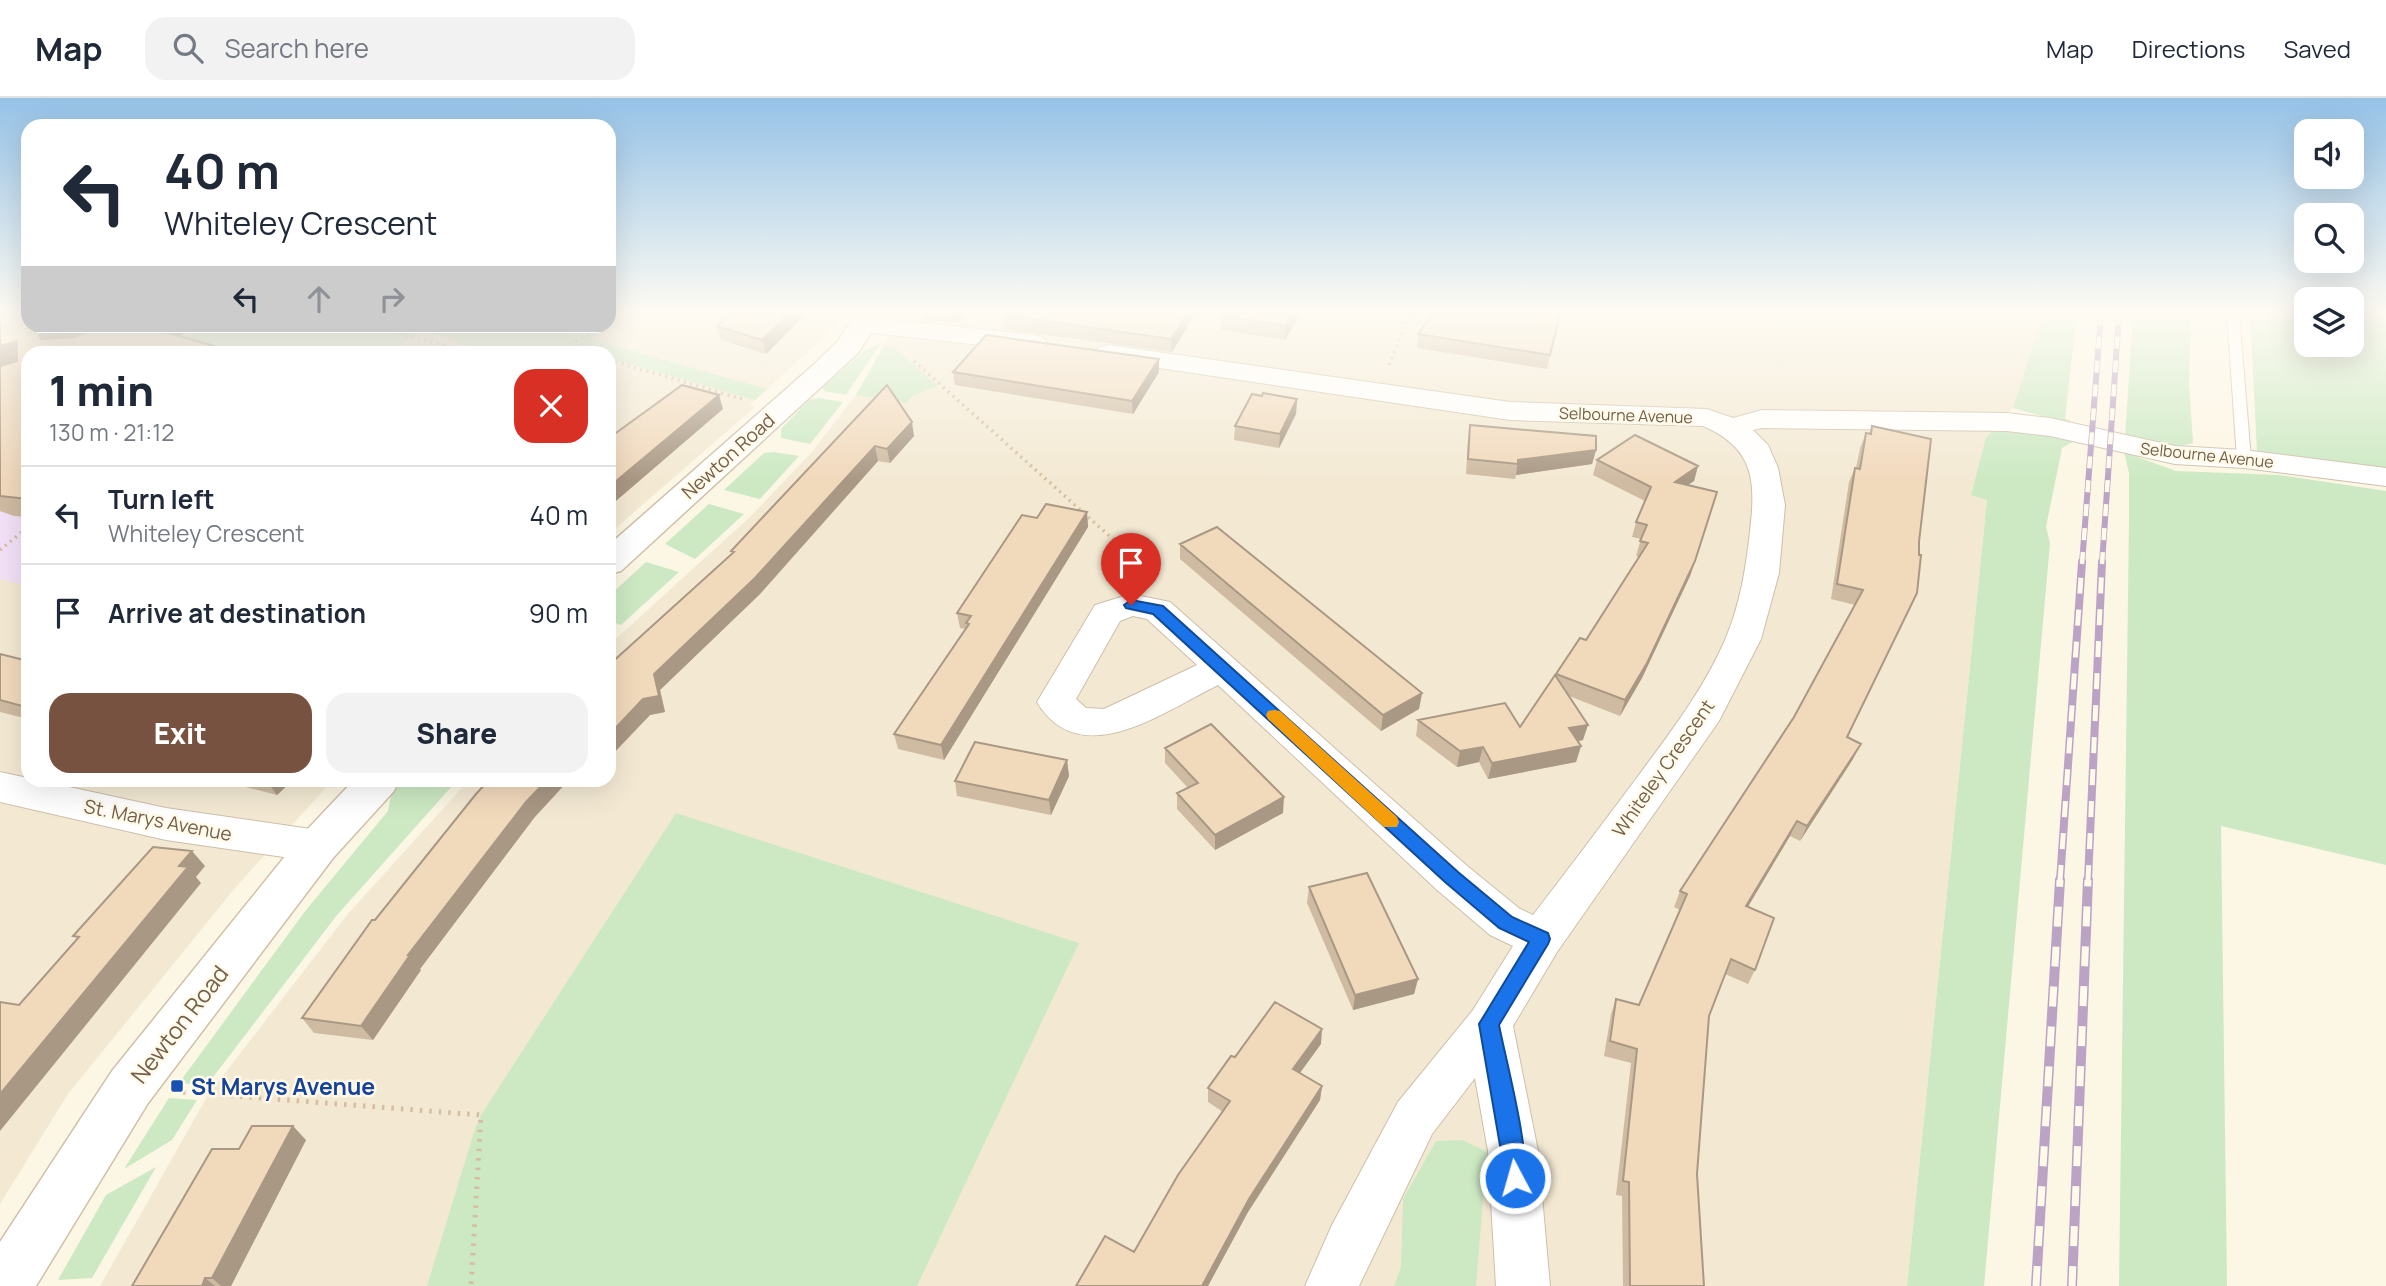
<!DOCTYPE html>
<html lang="en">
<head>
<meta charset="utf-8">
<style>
	body { margin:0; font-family:Manrope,sans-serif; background:#f2f2f3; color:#1f2937; height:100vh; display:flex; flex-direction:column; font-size:26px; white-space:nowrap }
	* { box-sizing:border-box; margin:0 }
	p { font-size:23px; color:#747a83 }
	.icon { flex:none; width:38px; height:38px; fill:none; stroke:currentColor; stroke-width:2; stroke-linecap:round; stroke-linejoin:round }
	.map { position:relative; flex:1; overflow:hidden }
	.side { position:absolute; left:21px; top:248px; width:595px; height:441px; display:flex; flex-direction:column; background:#fff; border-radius:21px; box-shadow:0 7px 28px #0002 }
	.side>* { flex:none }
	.hud { position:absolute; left:21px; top:21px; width:595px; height:214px; border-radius:21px; box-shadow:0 7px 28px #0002; background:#fff; color:#1f2937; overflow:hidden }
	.controls { position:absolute; left:2294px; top:21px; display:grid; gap:14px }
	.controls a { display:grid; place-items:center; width:70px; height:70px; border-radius:14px; background:#fff; box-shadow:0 7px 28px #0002; font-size:35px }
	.pin { position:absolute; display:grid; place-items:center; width:60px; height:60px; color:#fff; margin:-72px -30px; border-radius:50% 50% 50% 0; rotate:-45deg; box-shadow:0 0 7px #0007 }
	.pin .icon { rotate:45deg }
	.me { position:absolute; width:77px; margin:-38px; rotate:354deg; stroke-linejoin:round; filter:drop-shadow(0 0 5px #0008) }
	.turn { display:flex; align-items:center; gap:24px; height:147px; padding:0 28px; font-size:32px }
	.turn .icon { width:91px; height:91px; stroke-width:2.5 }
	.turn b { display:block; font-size:49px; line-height:60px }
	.lanes { display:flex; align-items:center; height:66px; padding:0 28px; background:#0003; justify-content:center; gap:35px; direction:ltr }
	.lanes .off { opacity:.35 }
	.round { display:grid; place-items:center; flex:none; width:74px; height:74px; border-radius:21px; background:#f2f2f3 }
	.overview { display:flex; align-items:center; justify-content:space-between; height:119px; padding:0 28px }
	h1 { font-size:42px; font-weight:800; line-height:52px }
	.button { display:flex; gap:14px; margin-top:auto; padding:14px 28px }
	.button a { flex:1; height:80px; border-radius:21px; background:#775240; color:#fff; font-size:28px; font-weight:800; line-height:80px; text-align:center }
	.button a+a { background:#f2f2f3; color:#1f2937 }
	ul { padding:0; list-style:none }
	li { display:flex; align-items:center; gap:21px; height:98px; padding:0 28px; border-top:2px solid #e0e1e3 }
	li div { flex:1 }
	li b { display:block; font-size:26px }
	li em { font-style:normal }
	header { display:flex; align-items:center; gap:42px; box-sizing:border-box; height:98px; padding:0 35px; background:#fff; border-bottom:2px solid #e0e1e3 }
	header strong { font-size:33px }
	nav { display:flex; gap:38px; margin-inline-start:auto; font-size:24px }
	.search { width:490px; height:63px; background:#f2f2f3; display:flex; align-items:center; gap:18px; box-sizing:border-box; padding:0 24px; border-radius:21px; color:#747a83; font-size:26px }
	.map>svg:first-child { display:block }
	.residential { fill:#f3e9d3 }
	.education { fill:#f3e1f8 }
	.green { fill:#cce9c3 }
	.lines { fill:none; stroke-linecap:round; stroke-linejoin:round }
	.lane-casing { stroke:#cdbfab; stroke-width:2 }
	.street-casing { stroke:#cdbfab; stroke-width:2 }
	.secondary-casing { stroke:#d0c0a8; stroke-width:3 }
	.path-far1 { stroke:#d5bd9f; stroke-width:3.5; stroke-dasharray:2 4.5; stroke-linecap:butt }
	.path { stroke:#d5bd9f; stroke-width:5; stroke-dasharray:2.5 7; stroke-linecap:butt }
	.lane { fill:#fff; fill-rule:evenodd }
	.street { fill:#fff; fill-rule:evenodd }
	.secondary { fill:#fff; fill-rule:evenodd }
	.rail-far2-casing { stroke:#baa3c5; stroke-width:6 }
	.rail-far1-casing { stroke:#baa3c5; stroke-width:8 }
	.rail-casing { stroke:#baa3c5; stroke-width:10 }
	.rail-far2 { stroke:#fffaea; stroke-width:4.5; stroke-dasharray:12; stroke-linecap:butt }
	.rail-far1 { stroke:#fffaea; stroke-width:5; stroke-dasharray:16; stroke-linecap:butt }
	.rail { stroke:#fffaea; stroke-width:7; stroke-dasharray:20; stroke-linecap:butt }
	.wall { fill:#cfbba2 }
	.shaded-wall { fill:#a99884 }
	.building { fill:#f1d9bc; stroke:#a99884; stroke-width:2 }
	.route { fill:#1a73e8; stroke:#114b97; stroke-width:2 }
	.slow { fill:#f59e0b }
	.transit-dot { fill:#1a4fb4; stroke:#fffaea; stroke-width:2.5 }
	.labels { text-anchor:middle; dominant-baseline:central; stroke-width:5; stroke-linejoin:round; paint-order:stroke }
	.far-street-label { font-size:16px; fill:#745f4a; stroke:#fffaea }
	.street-label { font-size:19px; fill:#745f4a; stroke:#fffaea }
	.near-street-label { font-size:23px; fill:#745f4a; stroke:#fffaea }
	.near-transit-label { font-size:23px; font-weight:bold; fill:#164399; stroke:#fffaea; text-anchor:start }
</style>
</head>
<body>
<header>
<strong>Map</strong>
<div class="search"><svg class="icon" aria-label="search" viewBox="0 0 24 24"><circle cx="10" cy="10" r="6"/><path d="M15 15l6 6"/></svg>Search here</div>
<nav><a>Map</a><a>Directions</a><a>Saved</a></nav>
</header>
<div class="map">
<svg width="2386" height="1188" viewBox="0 0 2386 1188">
	<rect width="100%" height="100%" fill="#fcf6e4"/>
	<path class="residential" d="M0,216l28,12h581v-12h233l-10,15 -82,76 5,2 -146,127v-180h-581v426l304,1 -97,107 -167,206 -68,110z
		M897,216h1146l-30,94 -27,29 -15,58 16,5 -80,786h-1807l108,-191 139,-180 121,-134 141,-1v-135l141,-128 61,-64 45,-58 27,-48z"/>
	<path class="education" d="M28,320v168l-28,-7v-147z"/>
	<path class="green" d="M609,216h20l-39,25 177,50 -12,11 -146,-42v-4l-15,-1 -32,-9c-41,25 -96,0 -139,-13l-38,22 -233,1 54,-28h403z
		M2043,216h34l-12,104 12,8 -64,-18z
		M2133,216h58l-2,70 4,59 -16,4 -52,-9z
		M2250,216h56v31h46v-31h34v154l-129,-16z
		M881,245l-35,52 -22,-4 -1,-4 42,-37z
		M892,247l45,41 -23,9 -8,8 -50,-8 27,-48z
		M818,300l25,4 -33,42 -29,-6v-9l28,-29z
		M1994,331l82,11 -14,8 -16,79 4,16 -66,743h-77l80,-786 -16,-5 15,-58z
		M774,354l25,4 -39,43 -36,-9 40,-37z
		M2124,354l52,19 103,4 107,16v374l-165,-39 6,460h-108l10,-766v-47z
		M709,406l35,10 -49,45 -30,-15z
		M646,464l33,10 -58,53 -12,-4v-25z
		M402,683h34l17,4 -116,130 -130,170 -28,-2 127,-173 82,-99 4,-20z
		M676,715l403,130 -162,343h-490l47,-154 7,-17z
		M169,1000l28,2 -25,40 -48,29z
		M1462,1042l25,12 -11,134h-82l7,-19 2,-68 33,-58z
		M156,1069l-64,111 -34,2 48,-85z"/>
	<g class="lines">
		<g class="lane-casing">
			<path id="lane" d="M2227,216h12l12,145 -7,4 -7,-4z"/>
		</g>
		<g class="street-casing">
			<path id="street" d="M864,219l170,18 9,2 4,6 -4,6 -9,2 -179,-20 -4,-6 4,-6z
				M1109,247l401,57 197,7 26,9 29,-8 245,3 43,5 125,28 69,4 142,18v18l-142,-18 -69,-4 -125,-28 -43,-5 -245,-3 -9,2 15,15 10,23 7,37 -6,68 -18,66 -42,82 -162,231 -44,74 25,125 12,135h-54l-8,-135 -13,-73 -43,56 -73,152h-54l27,-61 66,-123 75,-92 40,-64 -23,-11 -54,-46 -218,-204c-53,26 -138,89 -181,17l58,-97 36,-11 39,8 296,263 54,44 13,6c35,-45 69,-91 103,-136 33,-45 67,-88 89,-139 15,-35 21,-72 25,-109 6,-51 4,-83 -47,-105l-193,-6 -411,-61 -3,-6 3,-6zM1133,518l14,3 50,46 -93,44 -18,-1 -10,-9 44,-78z
				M0,674l166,36 152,22 15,5 6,11 -6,11 -15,5 -152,-22 -166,-38z"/>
		</g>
		<g class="secondary-casing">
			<path id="secondary" d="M856,216h27l-25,39 -237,218 -12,3v-29l200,-176 29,-28z
				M354,682h45l-5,11 -61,67 -185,245 -112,183h-36v-44l112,-171 191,-237z"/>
		</g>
		<path class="path-far1" d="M609,225l14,-9
			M374,228l101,28
			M564,249l41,-21
			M553,256l11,-7 23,7
			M609,262l133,39
			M914,263l201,180
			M1389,267l21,-51
			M0,452l28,-23"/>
		<path class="path" d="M183,994l298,23 -10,171"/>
		<use href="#lane" class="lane"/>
		<use href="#street" class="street"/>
		<use href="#secondary" class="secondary"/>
		<g class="rail-far2-casing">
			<path id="rail-far2" d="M2082,466l19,-250
				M2102,466l17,-250"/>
		</g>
		<g class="rail-far1-casing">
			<path id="rail-far1" d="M2060,783l22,-319
				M2088,783l14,-319"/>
		</g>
		<g class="rail-casing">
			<path id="rail" d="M2036,1188l24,-406
				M2072,1188l16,-406"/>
		</g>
		<use href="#rail-far2" class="rail-far2"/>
		<use href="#rail-far1" class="rail-far1"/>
		<use href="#rail" class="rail"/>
	</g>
	<path class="wall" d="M0,216l28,12h172l-21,10 -151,18v163l-14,-1 -14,-5z
		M806,216l-40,40 -45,-14 -4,-14z
		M924,216h42l-8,9 -33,-3z
		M1195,216l-23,38 -168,-23 -1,-14z
		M1300,216l-15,26 -64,-10v-14z
		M1560,216l-13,55 -130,-21 1,-14z
		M953,274h206l-26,42 -178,-29z
		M887,287l27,51 -24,27 -12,-2 -118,133 -100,96 5,22 -15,3 -41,43 123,-205 -1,-2z
		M1262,298l35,3 -1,15 -17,34 -45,-8 1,-14z
		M1470,327l126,25 -4,14 -76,11 -1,4 -49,-5 2,-35z
		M1872,328l59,13 -84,298 6,22 -53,82 -10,-5 -43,71 8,63 -7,14 -23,-10 -16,42 -12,158 7,112h-81l-1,-90 -6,-1 15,-132 -27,-7 7,-42 5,-15 23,6 41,-95 -6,-3 6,-16 114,-174 61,-112 -24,-6 18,-117 6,-14h1l4,-20 6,-15 3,1z
		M1597,362l101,6 -4,15 -7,4 8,76 -5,15 -48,102 -22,38 -51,-20 14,44 -5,1 3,5 -5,16 -88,17 -9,-17 -22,5 -41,-31 2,-16 102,7 36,-53 30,-34 53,-83 -3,-1 5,-17 -9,-2 4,-15 9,-21 -52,-26z
		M1087,414l1,15 -144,233 -46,-11 -4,-15 71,-105 -5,-1 -3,-15 80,-95z
		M1180,446l242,149 -3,16 -38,22 -201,-172z
		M0,556l28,7v58l-28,-7z
		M1165,650l118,65 -68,37 -38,-41v-16l11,-5 -23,-25z
		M1067,662l2,16 -18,39 -94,-19 -2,-15z
		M232,682h61l-16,15 -43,-11z
		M534,720l-114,151 1,1 -48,70 -59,-7 -12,-15 73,-98z
		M1309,789l109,92 -4,15 -61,16 -46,-107z
		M1321,946l-22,29 23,13 -2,14 -72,112 -40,74h-132l58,-34 89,-140 -15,-10v-14z
		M306,1042l-75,146h-99l107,-137z"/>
	<path class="shaded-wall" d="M788,216h18l-40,40 -4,-14z
		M957,216h9l-8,9z
		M1187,216h8l-23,38 -1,-13z
		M1293,216h7l-15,26 1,-14z
		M48,228h36l4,6 -37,21 -12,-18 4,-7z
		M154,228h46l-39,20 -11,-18z
		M17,243l11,16 -28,11v-22z
		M1159,261v13l-26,42 -1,-13z
		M719,297l4,14 -114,98v-20z
		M1297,301l-1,15 -17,34 1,-14z
		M912,324l2,14 -24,27 -3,-14z
		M875,348l3,15 -118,133 -100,96 5,22 -15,3 -41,43v-23l45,-61z
		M1596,352l-4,14 -76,11 2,-15z
		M1698,368l-4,15 -24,16 5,-15z
		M1087,414l1,15 -144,233 -3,-15z
		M1695,463l-5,15 -48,102 -22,38 5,-16z
		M1422,595l-3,16 -38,22 2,-16z
		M28,603v11l-6,-6z
		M1588,627l-5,15 -18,4 4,-16z
		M1861,646l-8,15 -53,82 7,-15z
		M1581,648l-5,16 -88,17 4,-16z
		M1483,649l-4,15 -22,5 3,-16z
		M1067,662l2,16 -18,39 -2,-15z
		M266,682h27l-16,15z
		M547,682h22l-35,38 -114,151 1,1 -48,70 -12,-14 47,-71 118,-153z
		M1284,699l-1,16 -68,37v-15z
		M1797,723l-7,15 -51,86 7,-16z
		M192,753l13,15 -9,11 5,6 -201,248v-37l179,-228z
		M1418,881l-4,15 -61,16 2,-15z
		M1322,931l-1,15 -29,40 1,-15z
		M1322,988l-2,14 -72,112 -40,74h-6l47,-87z
		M293,1028l13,14 -75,146h-10l-9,-8z
		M205,1180l10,8h-13z"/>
	<path class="building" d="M0,216h28v12h20l-5,2 -4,7 2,4 34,-2 12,-6 5,-5h62l-4,2 93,26h-215v145l-28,-3v-130l17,-5v-20l-17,5z
		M730,216h58l-26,26 -45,-14z
		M1003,216h184l-16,25 -168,-24z
		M1222,216h71l-7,12 -65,-10z
		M1433,216h127l-10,41 -132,-21z
		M986,237l173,24 -27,42 -179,-29z
		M682,287l37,10 -110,92v-49z
		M887,287l25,37 -25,27 -12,-3 -120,132 -101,96 5,22 -16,3 -34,36v-70l125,-113 -3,-1z
		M1263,295l34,6 -17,35 -45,-8 17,-32 10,2z
		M1470,327l126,11v14l-78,10v4l-50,-5z
		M1872,328l59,13 -12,103v13h2l-4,38 -70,144 14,7 -54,82 -10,-5 -51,85 28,12 -19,52 -24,-11 -22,57 -12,158 7,112h-74l-1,-104 -6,-1 14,-132 -27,-8 6,-42 23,6 48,-111 -7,-3 114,-174 69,-127 -26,-6 18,-116 5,1 6,-36 5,1z
		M1635,337l63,31 -23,16 42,10 -22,69 -48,102 -22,37 -69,-26 24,-36 6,2 62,-97 -8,-2 7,-16 -11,-3 15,-35 -54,-27z
		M1046,406l41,8 -146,233 -47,-11 75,-110 -3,-1 5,-7 -14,-3 65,-98 15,3z
		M1217,429l205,166 -39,22 -203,-171z
		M0,556l28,7v40l-6,5 -22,-6z
		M1555,577l33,50 -19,3 12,18 -89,17 -9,-16 -23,4 -42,-31 87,-17 15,24z
		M1211,626l73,73 -69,38 -38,-42 21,-10 -33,-35z
		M975,644l92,18 -18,40 -94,-19z
		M489,682h58l-21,22 -118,153h2l-49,71 -59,-8 70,-98h3l101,-126z
		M153,749l39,4 -13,15 9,1 -188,227v-92l19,3 60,-68 -6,-1z
		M1367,775l51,106 -63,16 -46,-108z
		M1275,904l47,27 -29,40 29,17 -73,113 -47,87h-126l29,-50 29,16 44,-77 52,-74 -22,-13 23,-32 4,1z
		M252,1028h41l-81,152h-7l-3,8h-70l80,-137h27z"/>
	<linearGradient id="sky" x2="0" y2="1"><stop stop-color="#95c2e7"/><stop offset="0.56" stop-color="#fefbf3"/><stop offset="1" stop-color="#fefbf3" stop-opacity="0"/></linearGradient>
	<rect width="2386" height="383" fill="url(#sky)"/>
	<path class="route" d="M1131,502l32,6 295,266 54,45 36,16 2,6 -2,5 -49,81c6,32 34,136 24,161l-8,3 -8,-3 -28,-162 50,-82 -30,-14 -54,-46 -292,-268 -27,-6 -2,-3z"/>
	<path class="slow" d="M1274,612l6,1 117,106 2,5 -2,5h-13l-116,-108 -2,-4 2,-4z"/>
	<rect class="transit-dot" x="170" y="981" width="14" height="14" rx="3.5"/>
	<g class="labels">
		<g class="far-street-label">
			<text transform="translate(1626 317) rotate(2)">Selbourne Avenue</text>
			<text transform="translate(2207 357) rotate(6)">Selbourne Avenue</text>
		</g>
		<g class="street-label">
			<text transform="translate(728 358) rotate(-42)">Newton Road</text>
			<text transform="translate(1663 670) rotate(-55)">Whiteley Crescent</text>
			<text transform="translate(158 722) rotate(11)">St. Marys Avenue</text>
		</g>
		<g class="near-street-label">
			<text transform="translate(179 926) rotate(-52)">Newton Road</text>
		</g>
		<g class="near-transit-label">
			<text x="191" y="988">St Marys Avenue</text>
		</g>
	</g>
</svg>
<div class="controls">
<a><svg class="icon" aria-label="sound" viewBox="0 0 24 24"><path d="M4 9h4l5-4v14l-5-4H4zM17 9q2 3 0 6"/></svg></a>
<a><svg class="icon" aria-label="search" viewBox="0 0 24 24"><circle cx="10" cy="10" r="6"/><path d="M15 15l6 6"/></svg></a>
<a><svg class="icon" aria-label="layers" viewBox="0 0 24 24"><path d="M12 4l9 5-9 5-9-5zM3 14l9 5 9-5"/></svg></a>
</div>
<div class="pin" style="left:1131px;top:507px;background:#d93025"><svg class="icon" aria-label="arrive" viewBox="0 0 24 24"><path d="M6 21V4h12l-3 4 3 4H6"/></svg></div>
<svg class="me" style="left:1515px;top:1080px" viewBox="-20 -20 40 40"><circle r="17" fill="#1a73e8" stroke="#fff" stroke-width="3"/><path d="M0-11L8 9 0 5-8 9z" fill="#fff"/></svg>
<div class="hud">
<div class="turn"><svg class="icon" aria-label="left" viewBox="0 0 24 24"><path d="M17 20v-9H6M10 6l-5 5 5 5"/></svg><div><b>40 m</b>Whiteley Crescent</div></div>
<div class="lanes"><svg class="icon" aria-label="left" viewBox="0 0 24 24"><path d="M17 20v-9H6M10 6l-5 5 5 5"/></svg><svg class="icon off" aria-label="ahead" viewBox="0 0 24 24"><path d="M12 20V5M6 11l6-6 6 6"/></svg><svg class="icon off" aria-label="right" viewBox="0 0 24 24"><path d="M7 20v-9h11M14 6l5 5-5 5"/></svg></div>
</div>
<section class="side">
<div class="overview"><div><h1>1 min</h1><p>130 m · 21:12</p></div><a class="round" style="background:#d93025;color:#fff"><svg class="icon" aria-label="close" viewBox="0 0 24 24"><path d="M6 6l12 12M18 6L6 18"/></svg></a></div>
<ul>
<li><svg class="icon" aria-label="left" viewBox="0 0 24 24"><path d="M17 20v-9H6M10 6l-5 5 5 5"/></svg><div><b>Turn left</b><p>Whiteley Crescent</p></div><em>40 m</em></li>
<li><svg class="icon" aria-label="arrive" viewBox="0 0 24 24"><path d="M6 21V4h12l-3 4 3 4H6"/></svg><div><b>Arrive at destination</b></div><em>90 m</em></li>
</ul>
<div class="button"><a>Exit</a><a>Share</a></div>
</section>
</div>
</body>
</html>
